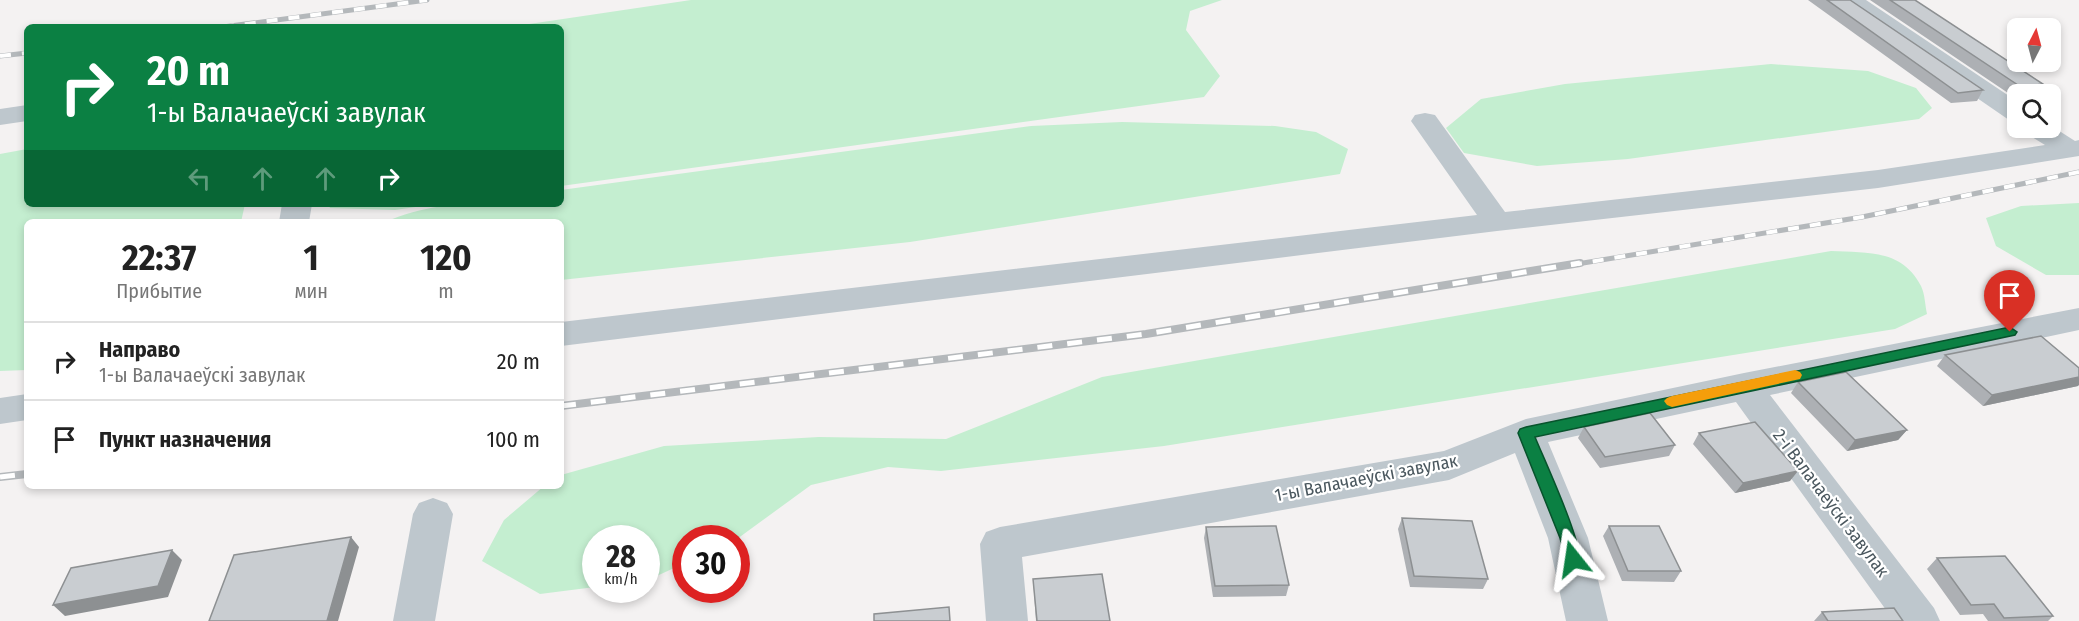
<!DOCTYPE html>
<html lang="ru">
<head>
<meta charset="utf-8">
<style>
	body { margin:0; font-family:"Fira Sans Condensed",sans-serif; background:#f6f6f6; color:#222; height:100vh; display:flex; flex-direction:column; font-size:22px; white-space:nowrap }
	* { box-sizing:border-box; margin:0 }
	p { font-size:20px; color:#767676 }
	.icon { flex:none; width:33px; height:33px; fill:none; stroke:currentColor; stroke-width:2; stroke-linecap:round; stroke-linejoin:round }
	.map { position:relative; flex:1; overflow:hidden }
	.side { position:absolute; left:24px; top:219px; width:540px; height:270px; display:flex; flex-direction:column; background:#fff; border-radius:9px; box-shadow:0 3px 9px #0003 }
	.side>* { flex:none }
	.top-card { position:absolute; left:24px; top:24px; width:540px; height:183px; border-radius:9px; box-shadow:0 3px 9px #0003; background:#0b8043; color:#fff; overflow:hidden }
	.needle { width:39px; rotate:6deg }
	.fabs { position:absolute; left:2007px; top:18px; display:grid; gap:12px }
	.fabs a { display:grid; place-items:center; width:54px; height:54px; border-radius:9px; background:#fff; box-shadow:0 3px 9px #0003; font-size:30px }
	.speed { position:absolute; left:582px; top:525px; display:flex; gap:12px; font-size:30px; font-weight:700; text-align:center }
	.speed>* { display:grid; place-content:center; width:78px; height:78px; border-radius:50%; background:#fff; box-shadow:0 3px 9px #0003; line-height:1 }
	.speed small { font-size:15px; font-weight:400 }
	.speed .limit { border:9px solid #d22; background:#fff; color:#111 }
	.pin { position:absolute; display:grid; place-items:center; width:51px; height:51px; color:#fff; margin:-62px -26px; border-radius:50% 50% 50% 0; rotate:-45deg; box-shadow:0 0 6px #0007 }
	.pin .icon { rotate:45deg }
	.me { position:absolute; width:66px; margin:-33px; rotate:345deg; stroke-linejoin:round; filter:drop-shadow(0 0 4px #0008) }
	.turn { display:flex; align-items:center; gap:21px; height:126px; padding:0 24px; font-size:27px }
	.turn .icon { width:78px; height:78px; stroke-width:2.5 }
	.turn b { display:block; font-size:42px; line-height:51px }
	.lanes { display:flex; align-items:center; height:57px; padding:0 24px; background:#0003; justify-content:center; gap:30px; direction:ltr }
	.lanes .off { opacity:.35 }
	.eta { display:flex; justify-content:space-evenly; align-items:center; height:102px; text-align:center }
	.eta b { font-size:36px; font-weight:700; line-height:42px }
	ul { padding:0; list-style:none }
	li { display:flex; align-items:center; gap:18px; height:78px; padding:0 24px; border-top:2px solid #e0e0e0 }
	li div { flex:1 }
	li b { display:block; font-size:22px }
	li em { font-style:normal }
	.map>svg:first-child { display:block }
	.green { fill:#c4eed0 }
	.lines { fill:none; stroke-linecap:round; stroke-linejoin:round }
	.minor { fill:#bec7cd; fill-rule:evenodd }
	.rail-far1-casing { stroke:#b4b8bb; stroke-width:5 }
	.rail-casing { stroke:#b4b8bb; stroke-width:8 }
	.rail-far1 { stroke:#fff; stroke-width:4; stroke-dasharray:11; stroke-linecap:butt }
	.rail { stroke:#fff; stroke-width:5; stroke-dasharray:15; stroke-linecap:butt }
	.wall { fill:#adb0b4 }
	.shaded-wall { fill:#8d9092 }
	.building { fill:#c9cdd1; stroke:#8d9092; stroke-width:1.5 }
	.route { fill:#0b8043; stroke:#07532c; stroke-width:1.5 }
	.slow { fill:#f59e0b }
	.labels { text-anchor:middle; dominant-baseline:central; stroke-width:4.5; stroke-linejoin:round; paint-order:stroke }
	.street-label { font-size:18px; fill:#4a575e; stroke:#fff }
</style>
</head>
<body>
<div class="map">
<svg width="2079" height="621" viewBox="0 0 2079 621">
	<rect width="100%" height="100%" fill="#f4f2f2"/>
	<path class="green" d="M691,0h531l-32,11 -4,19 34,46 -16,21 -643,89v-159h-52z
		M1771,64l97,7 48,17 16,20 -13,11 -291,40 -91,7 -73,-13 -18,-25 35,-29 84,-15z
		M1122,122l153,4 41,6 32,17 -8,25 -430,68 -349,38v-58h-175c54,-25 117,-18 175,-18v-14l470,-64z
		M27,149v55h218l-4,18h-214v148l-27,1v-217z
		M2079,203v72h-33l-50,-29 -10,-28 35,-12z
		M328,204h108l-41,6 -65,-2z
		M1831,251c36,2 71,-2 90,35 4,8 4,19 6,28l-32,15 -731,117 -223,25 -53,-4 -77,18 -74,54 -51,-1 -1,25 -37,17 -2,-42h-50l-1,49 -55,7 -58,-33 22,-41 40,-34h17v-11l103,-29 155,-9 127,2 156,-62z"/>
	<g class="lines">
		<path class="minor" d="M1838,0h28l152,102v20l-9,-2 -167,-115z
			M27,105v16l-27,4v-16z
			M1425,113l10,2 70,97 373,-42 167,-25 -18,-11 -4,-6h27v-3l25,16 4,-1v16l-201,32 -381,43 -936,115v-24l916,-107 -66,-94 4,-6z
			M282,204h30l-3,18h-30z
			M2079,308v22l-309,65 164,213 6,13h-46l-158,-219 -188,40 40,96 20,83h-42l-18,-83 -33,-85 -66,27 -427,77 6,64h-42l-6,-77 6,-12 14,-5 444,-76 82,-32 218,-46z
			M27,394v26l-27,4v-26z
			M433,498l14,5 6,11 -18,107h-42l20,-107 6,-11z"/>
		<g class="rail-far1-casing">
			<path id="rail-far1" d="M223,27l204,-27
				M0,56l27,-3
				M1571,265l291,-48 217,-45"/>
		</g>
		<g class="rail-casing">
			<path id="rail" d="M561,406l585,-72 434,-71
				M0,477l27,-3"/>
		</g>
		<use href="#rail-far1" class="rail-far1"/>
		<use href="#rail" class="rail"/>
	</g>
	<path class="wall" d="M1808,0h42l133,90 -6,11 -26,2z
		M1870,0h45l128,84 -7,10h-18v2l-4,1z
		M1945,355l133,31 -95,20 -46,-40z
		M1798,382l109,48 -9,10 -51,11 -56,-58z
		M1584,427l91,18 -6,11 -69,12 -22,-30z
		M1699,433l91,48 -55,12 -42,-49z
		M1402,518l86,61 -5,10 -73,-2 -12,-58z
		M1609,526l72,45 -7,11 -52,-1 -19,-45z
		M1206,527l83,58 -3,11 -73,1 -9,-59z
		M1937,558l116,58 -5,5h-60l-5,-7 -23,1 -33,-46z
		M1033,579l77,42h-74z
		M1822,612l6,9h-14z"/>
	<path class="shaded-wall" d="M2079,377v8l-1,1 -95,20 9,-11z
		M1907,430l-9,10 -51,11 8,-11z
		M1798,471l-8,10 -55,12 8,-10z
		M351,537l8,10 -21,74h-11z
		M172,550l10,10 -14,37 -103,19 -12,-11z"/>
	<path class="building" d="M1827,0h23l133,90 -25,3z
		M1890,0h25l128,84 -22,3z
		M2041,336l38,32v9l-87,18 -47,-40z
		M1846,372l61,58 -52,10 -57,-58z
		M1650,413l25,32 -70,12 -21,-30z
		M1755,422l43,49 -55,12 -44,-50z
		M1402,518l70,3 16,58 -74,-3z
		M1276,526l13,59 -74,1 -9,-59z
		M1609,526h50l22,45h-53z
		M351,537l-24,84h-118l25,-66z
		M172,550l-14,36 -105,19 18,-37z
		M2005,556l48,60 -49,2 -10,-14 -23,1 -34,-47z
		M1102,574l8,47h-73l-4,-42z
		M949,607l1,14h-76v-7z
		M1894,608l9,13h-75l-6,-9z"/>
	<path class="route" d="M2010,327l7,5 -2,3 -480,102c8,20 51,112 44,127l-6,2 -6,-2 -7,-26 -42,-105 2,-4 6,-2z"/>
	<path class="slow" d="M1795,370l5,2 2,3 -2,4 -128,28 -5,-2 -3,-4 3,-3 5,-2z"/>
	<g class="labels">
		<g class="street-label">
			<text transform="translate(1366 478) rotate(-11)">1-ы Валачаеўскі завулак</text>
			<text transform="translate(1831 503) rotate(53)">2-і Валачаеўскі завулак</text>
		</g>
	</g>
</svg>
<div class="fabs">
<a><svg class="needle" viewBox="-14 -14 28 28"><path d="M0-13l5 13h-10z" fill="#e53935"/><path d="M0 13l5-13h-10z" fill="#767676"/></svg></a>
<a><svg class="icon" aria-label="search" viewBox="0 0 24 24"><circle cx="10" cy="10" r="6"/><path d="M15 15l6 6"/></svg></a>
</div>
<div class="speed"><div>28<small>km/h</small></div><div class="limit">30</div></div>
<div class="pin" style="left:2010px;top:332px;background:#d93025"><svg class="icon" aria-label="arrive" viewBox="0 0 24 24"><path d="M6 21V4h12l-3 4 3 4H6"/></svg></div>
<svg class="me" style="left:1573px;top:559px" viewBox="-20 -20 40 40"><path d="M0-17L14 15 0 8-14 15z" fill="#0b8043" stroke="#fff" stroke-width="4"/></svg>
<div class="top-card">
<div class="turn"><svg class="icon" aria-label="right" viewBox="0 0 24 24"><path d="M7 20v-9h11M14 6l5 5-5 5"/></svg><div><b>20 m</b>1-ы Валачаеўскі завулак</div></div>
<div class="lanes"><svg class="icon off" aria-label="left" viewBox="0 0 24 24"><path d="M17 20v-9H6M10 6l-5 5 5 5"/></svg><svg class="icon off" aria-label="ahead" viewBox="0 0 24 24"><path d="M12 20V5M6 11l6-6 6 6"/></svg><svg class="icon off" aria-label="ahead" viewBox="0 0 24 24"><path d="M12 20V5M6 11l6-6 6 6"/></svg><svg class="icon" aria-label="right" viewBox="0 0 24 24"><path d="M7 20v-9h11M14 6l5 5-5 5"/></svg></div>
</div>
<section class="side">
<div class="eta">
<div><b>22:37</b><p>Прибытие</p></div>
<div><b>1</b><p>мин</p></div>
<div><b>120</b><p>m</p></div>
</div>
<ul>
<li><svg class="icon" aria-label="right" viewBox="0 0 24 24"><path d="M7 20v-9h11M14 6l5 5-5 5"/></svg><div><b>Направо</b><p>1-ы Валачаеўскі завулак</p></div><em>20 m</em></li>
<li><svg class="icon" aria-label="arrive" viewBox="0 0 24 24"><path d="M6 21V4h12l-3 4 3 4H6"/></svg><div><b>Пункт назначения</b></div><em>100 m</em></li>
</ul>
</section>
</div>
</body>
</html>
